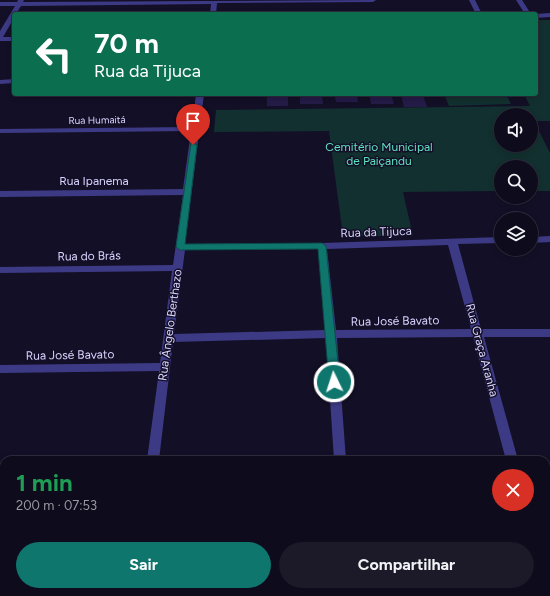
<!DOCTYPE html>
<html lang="pt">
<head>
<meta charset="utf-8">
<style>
	body { margin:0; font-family:Figtree,sans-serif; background:#1c1929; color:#f1f3f6; height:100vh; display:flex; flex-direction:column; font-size:15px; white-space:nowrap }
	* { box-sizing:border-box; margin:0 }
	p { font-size:13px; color:#9b9ba3 }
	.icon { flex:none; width:22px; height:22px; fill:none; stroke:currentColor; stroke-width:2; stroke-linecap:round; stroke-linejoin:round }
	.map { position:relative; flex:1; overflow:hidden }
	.sheet { position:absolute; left:0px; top:456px; width:550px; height:140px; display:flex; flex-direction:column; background:#0e0b1c; border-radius:12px 12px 0 0; box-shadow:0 2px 6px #0003,0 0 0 1px #2e2b3b }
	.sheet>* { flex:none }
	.guide { position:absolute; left:12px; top:12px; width:526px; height:84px; border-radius:4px; box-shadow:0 2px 6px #0003,0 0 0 1px #2e2b3b; background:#0b6e4f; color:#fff; overflow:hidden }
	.controls { position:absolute; left:494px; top:108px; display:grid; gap:8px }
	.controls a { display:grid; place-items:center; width:44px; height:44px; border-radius:50%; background:#0e0b1c; box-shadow:0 2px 6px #0003,0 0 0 1px #2e2b3b; font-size:20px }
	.pin { position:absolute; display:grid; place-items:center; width:34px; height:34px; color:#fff; margin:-41px -17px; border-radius:50% 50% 50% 0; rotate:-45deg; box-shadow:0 0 4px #0007 }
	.pin .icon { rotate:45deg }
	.me { position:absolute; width:44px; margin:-22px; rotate:356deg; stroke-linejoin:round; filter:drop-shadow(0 0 3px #0008) }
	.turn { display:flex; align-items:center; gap:14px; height:84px; padding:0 16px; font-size:18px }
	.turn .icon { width:52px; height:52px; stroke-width:2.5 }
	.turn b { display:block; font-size:28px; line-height:34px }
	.round { display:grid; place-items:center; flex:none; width:42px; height:42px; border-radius:21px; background:#1c1929 }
	.headline { display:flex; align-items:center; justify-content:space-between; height:68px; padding:0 16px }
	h1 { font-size:24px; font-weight:700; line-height:30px; color:#1e9e55 }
	.cta { display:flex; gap:8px; margin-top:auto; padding:8px 16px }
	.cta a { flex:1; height:46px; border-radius:24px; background:#0f766e; color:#fff; font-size:16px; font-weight:700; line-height:46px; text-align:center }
	.cta a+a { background:#1c1929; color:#f1f3f6 }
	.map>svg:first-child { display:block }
	.green { fill:#12302f; fill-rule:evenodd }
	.building { fill:#241b47 }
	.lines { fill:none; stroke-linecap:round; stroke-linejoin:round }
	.minor { fill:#3d3a85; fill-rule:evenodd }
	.route { fill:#0f766e; stroke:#0a4d48 }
	.labels { text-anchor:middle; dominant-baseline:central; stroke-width:3; stroke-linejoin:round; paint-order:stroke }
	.far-street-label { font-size:10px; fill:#d9d4ff; stroke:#130f26 }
	.park-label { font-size:12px; fill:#5fe0c0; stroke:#130f26 }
	.street-label { font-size:12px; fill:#d9d4ff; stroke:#130f26 }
</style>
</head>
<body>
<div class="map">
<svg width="550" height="596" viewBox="0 0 550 596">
	<rect width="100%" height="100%" fill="#130f26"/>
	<path class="green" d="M536,20h14v101h-16l16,32v38h-19v-24h-30v24l-98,1 10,44h-70l-14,-105 -115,1 2,-22 314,-4 -6,-12h12zM501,115h30v30h-30z
		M444,94h62l5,10 -62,2z"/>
	<path class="building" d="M267,94h55l1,10h-23v-9l-12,1v10h-21z
		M334,94h23l1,8h-22z
		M369,94h22l3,10h-23z
		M401,95h22l4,12h-23z"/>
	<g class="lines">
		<path class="minor" d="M18,0h6l-1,2 353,-2 -3,2 -156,1 -1,11h-6l1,-10 -190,2 -5,8h-2v4l-11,19h11v4h-14v-10l15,-25h-15v-4h17z
			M469,0h6l7,14h-6z
			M516,0h6l9,14h-6z
			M550,13v4l-14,1v-4z
			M14,79v4l-14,1v-4z
			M196,94h8l-19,150 137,-1 179,-6v6l-43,1 23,85h69v8h-66l34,123h-12l-33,-123 -136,1 9,122h-12l-8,-122 -153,4 -14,118h-12l12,-89 -159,2v-8l160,-2 12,-92 -172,2v-6l173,-2 10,-70 -183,2v-6l183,-2 8,-58 -191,2v-4l192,-2zM448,245l23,84 -135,1 -9,-81zM318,249l7,81 -151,4 11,-84z
			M550,236v6l-19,1v-6z
			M0,493h4v12h-4z
			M546,580l4,2v14h-9l-1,-4h6z
			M134,592h14v4h-14z
			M342,592h14v4h-14z"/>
	</g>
	<path class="route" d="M191,143h2l4,2 -12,99 137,-1 4,3 14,136 -2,2h-7l-2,-2 -11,-133 -138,1 -4,-3z"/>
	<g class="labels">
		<g class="far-street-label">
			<text transform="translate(97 120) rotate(-1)">Rua Humaitá</text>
		</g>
		<g class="park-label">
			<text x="379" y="147">Cemitério Municipal<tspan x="379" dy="14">de Paiçandu</tspan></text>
		</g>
		<g class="street-label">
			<text x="94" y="181">Rua Ipanema</text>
			<text transform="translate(376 232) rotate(-2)">Rua da Tijuca</text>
			<text transform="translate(89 256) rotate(-1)">Rua do Brás</text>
			<text transform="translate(395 321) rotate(-1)">Rua José Bavato</text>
			<text transform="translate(170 325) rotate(-82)">Rua Ângelo Berthazo</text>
			<text transform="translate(482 350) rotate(75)">Rua Graça Aranha</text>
			<text transform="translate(70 355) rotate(-1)">Rua José Bavato</text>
		</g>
	</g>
</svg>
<div class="controls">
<a><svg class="icon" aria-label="sound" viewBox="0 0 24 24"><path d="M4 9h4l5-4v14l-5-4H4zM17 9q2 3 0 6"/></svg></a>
<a><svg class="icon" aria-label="search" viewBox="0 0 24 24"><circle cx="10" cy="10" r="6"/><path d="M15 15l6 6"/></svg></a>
<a><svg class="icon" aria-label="layers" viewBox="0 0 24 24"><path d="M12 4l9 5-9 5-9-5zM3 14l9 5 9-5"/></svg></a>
</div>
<div class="pin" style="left:193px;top:145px;background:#d93025"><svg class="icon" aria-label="arrive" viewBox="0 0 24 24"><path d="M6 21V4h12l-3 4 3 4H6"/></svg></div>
<svg class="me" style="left:334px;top:382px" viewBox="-20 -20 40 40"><circle r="17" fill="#0f766e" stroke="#fff" stroke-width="3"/><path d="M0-11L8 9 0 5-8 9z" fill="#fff"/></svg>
<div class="guide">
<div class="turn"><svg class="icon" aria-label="left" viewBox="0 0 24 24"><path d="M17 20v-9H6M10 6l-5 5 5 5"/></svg><div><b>70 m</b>Rua da Tijuca</div></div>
</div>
<section class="sheet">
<div class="headline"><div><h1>1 min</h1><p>200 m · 07:53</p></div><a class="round" style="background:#d93025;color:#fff"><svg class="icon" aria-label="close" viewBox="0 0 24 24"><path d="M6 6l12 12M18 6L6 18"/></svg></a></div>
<div class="cta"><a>Sair</a><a>Compartilhar</a></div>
</section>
</div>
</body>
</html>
